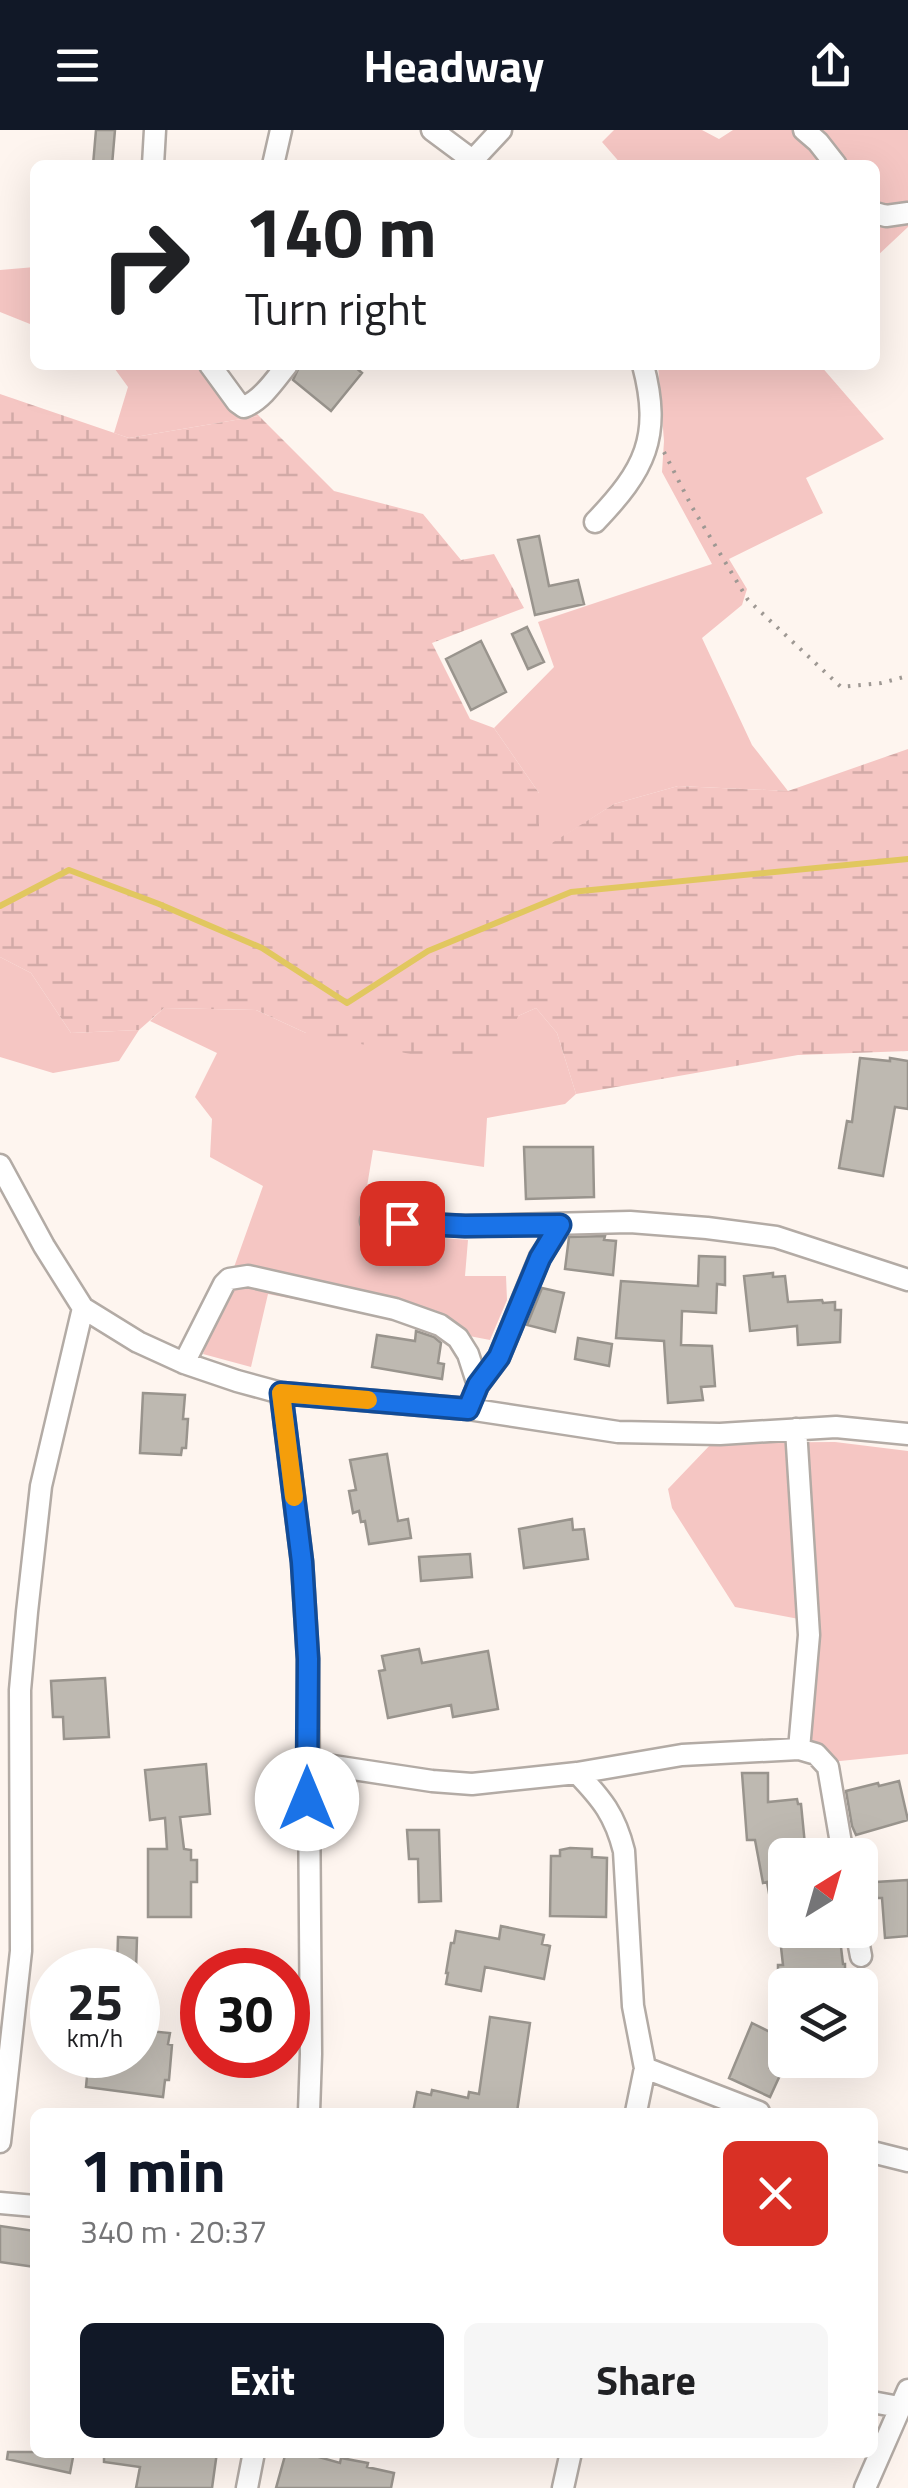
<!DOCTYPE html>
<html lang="en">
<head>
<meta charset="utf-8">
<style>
	body { margin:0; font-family:"Titillium Web",sans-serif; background:#f6f6f6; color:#202124; height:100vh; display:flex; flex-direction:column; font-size:38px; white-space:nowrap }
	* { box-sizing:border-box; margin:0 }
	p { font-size:32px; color:#757577 }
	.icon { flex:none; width:55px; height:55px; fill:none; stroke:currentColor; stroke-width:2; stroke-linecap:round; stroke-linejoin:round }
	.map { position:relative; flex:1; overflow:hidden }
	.panel { position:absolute; left:30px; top:1978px; width:848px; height:350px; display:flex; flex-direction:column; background:#fff; border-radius:15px; box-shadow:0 10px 40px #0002 }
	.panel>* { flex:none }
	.guide { position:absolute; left:30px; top:30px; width:850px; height:210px; border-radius:15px; box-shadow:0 10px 40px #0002; background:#fff; color:#202124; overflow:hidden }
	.needle { width:65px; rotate:37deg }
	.fabs { position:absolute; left:768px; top:1708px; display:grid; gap:20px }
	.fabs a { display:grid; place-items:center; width:110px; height:110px; border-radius:15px; background:#fff; box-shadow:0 10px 40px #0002; font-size:50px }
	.speed { position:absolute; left:30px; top:1818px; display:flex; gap:20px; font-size:50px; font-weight:700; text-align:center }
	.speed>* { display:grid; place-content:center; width:130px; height:130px; border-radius:50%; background:#fff; box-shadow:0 10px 40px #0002; line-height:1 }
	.speed small { font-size:25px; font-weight:400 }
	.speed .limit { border:15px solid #d22; background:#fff; color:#111 }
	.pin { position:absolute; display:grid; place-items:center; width:85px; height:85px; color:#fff; margin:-42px; border-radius:20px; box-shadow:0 5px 15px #0006 }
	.me { position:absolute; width:110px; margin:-55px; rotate:0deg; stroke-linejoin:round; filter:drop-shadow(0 0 8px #0008) }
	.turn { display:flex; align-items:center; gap:35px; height:210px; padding:0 50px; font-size:45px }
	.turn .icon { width:130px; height:130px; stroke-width:2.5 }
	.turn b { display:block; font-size:70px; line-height:85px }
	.round { display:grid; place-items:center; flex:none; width:105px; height:105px; border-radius:15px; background:#f6f6f6 }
	.headline { display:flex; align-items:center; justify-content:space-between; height:170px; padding:0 50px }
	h1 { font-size:60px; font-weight:700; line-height:75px; color:#111827 }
	.action { display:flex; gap:20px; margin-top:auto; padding:20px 50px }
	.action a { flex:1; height:115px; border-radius:15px; background:#111827; color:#fff; font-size:40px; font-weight:700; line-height:115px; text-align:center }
	.action a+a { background:#f6f6f6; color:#202124 }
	header { display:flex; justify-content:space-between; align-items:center; height:130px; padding:0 50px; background:#111827; color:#fff; font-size:45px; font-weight:700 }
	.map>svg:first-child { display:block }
	.grass { fill:#f5c6c3 }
	.wetland { fill:url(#wetland-marsh) }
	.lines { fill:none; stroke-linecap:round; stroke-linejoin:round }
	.stream { stroke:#e1c75f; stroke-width:6 }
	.building { fill:#beb9b1; stroke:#99948d; stroke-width:2.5 }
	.minor-casing { stroke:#b3aba5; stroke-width:25 }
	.path { stroke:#9e9893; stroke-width:4; stroke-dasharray:2.5 8; stroke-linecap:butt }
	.minor { stroke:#fff; stroke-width:20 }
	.route-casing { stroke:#114b97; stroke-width:25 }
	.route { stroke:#1a73e8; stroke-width:18 }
	.slow { stroke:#f59e0b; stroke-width:18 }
</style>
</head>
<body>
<header><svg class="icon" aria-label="menu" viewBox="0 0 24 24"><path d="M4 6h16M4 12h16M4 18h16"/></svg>Headway<svg class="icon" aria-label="share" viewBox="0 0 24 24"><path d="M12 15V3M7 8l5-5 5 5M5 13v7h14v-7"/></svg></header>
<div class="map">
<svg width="908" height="2358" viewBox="0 0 908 2358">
	<defs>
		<pattern id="wetland-marsh" width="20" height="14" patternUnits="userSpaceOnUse" patternTransform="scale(2.5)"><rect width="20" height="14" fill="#f5c6c3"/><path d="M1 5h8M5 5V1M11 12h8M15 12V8" fill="none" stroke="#d2aaa7"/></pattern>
	</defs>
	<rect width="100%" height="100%" fill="#fef5ef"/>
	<path class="grass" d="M614,0h88l17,9 14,-9h175v97l-33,31v-93h-253l-20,-23z
		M35,137v59l-35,-14v-42z
		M112,235h104l10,15 33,36 -130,22 -15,-5 14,-46z
		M658,235h162l64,74 -78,39 17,35 -94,46 18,30 -5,16 -40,33 50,107 36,46 -110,-5 -64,18 -75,48v-59l-45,-65 60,-61 -16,-45 174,-58 -50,-92 2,-31z
		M0,827l31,16 40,60 68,-3 -20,31 -66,12 -53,-16z
		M164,878l92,2 50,23 212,-17 18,-8 21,25 19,61 -11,10 -78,14 -3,49 -111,-17 -12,73 36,11 71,6 -3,36h41l1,24 -17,40 -26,-5 -29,-25 -80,1 -87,-17 -17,73 -48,-13 60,-168 -53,-29 2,-38 -17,-22 22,-44 -67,-32z
		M835,1312l73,9v303l-87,9 -16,-19 15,-121 -85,-16 -63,-99 -4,-19 44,-46z"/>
	<path class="wetland" d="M0,264l129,44 130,-22 75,75 89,23 38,46 33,-6 30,54 -92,35 38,76 24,9 45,65v58l75,-47 64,-18 110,5 120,-42v302l-110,4 -222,39 -19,-61 -21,-25 -18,8 -10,25 -43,24 -159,-32 -50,-23 -92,-2 -25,22 -68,3 -40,-60 -31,-16z"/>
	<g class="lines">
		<path class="stream" d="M0,776l69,-36 90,34 103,44 85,55 81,-52 143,-59 337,-33"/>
	</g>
	<path class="building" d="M96,0h19l-3,35h-19z
		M300,235h53l9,8 -31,38 -38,-31z
		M539,406l10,50 29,-6 6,24 -49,11 -17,-75z
		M527,497l17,35 -16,7 -16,-35z
		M481,511l25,51 -35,18 -25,-51z
		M860,928l30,3v-3l18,3v48l-13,-2 -12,69 -44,-8 8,-47 5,1z
		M524,1017h69l1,50 -68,2z
		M605,1106l-1,4 12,1 -3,34 -48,-6 4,-32z
		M699,1126l26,1v28l-8,-1 -1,29 -34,-2 -1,34 31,1 3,40 -14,1 2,13 -35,3 -4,-62 -48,-3 5,-57 77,5z
		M773,1143v4l12,-1 3,26 34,-2 1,3 12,-1v8h6l-1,32 -42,3 -1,-19 -47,5 -6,-55z
		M542,1158l22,5 -9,39 -28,-7z
		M416,1201l18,6 7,6 -3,20 6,1 -2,15 -70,-12 5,-32 38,6z
		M578,1208l34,6 -3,22 -34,-7z
		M143,1263l42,2 -2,24h5l-2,29h-4l-1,7 -41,-2z
		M387,1324l11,67 10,-2 3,19 -42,6 -4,-23 -4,1 -2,-11 -6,2 -4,-22 7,-1 -6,-30z
		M572,1389l1,11 11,-1 4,30 -64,9 -5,-39z
		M470,1424l2,23 -51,4 -2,-24z
		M419,1519l3,14 66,-12 10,58 -45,8 -2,-12 -63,13 -9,-47 6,-1 -3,-14z
		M105,1548l4,59 -45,2 -1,-22h-10l-2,-36z
		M206,1634l4,50 -30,3 4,32 7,1v10h6v22h-6v35h-43v-68h19l-2,-31 -15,2 -5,-50z
		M742,1643h26v29l29,-3 1,5h3l5,51h-21v78l54,-3 4,34h2v21h-67v-20h5l-3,-27h-3l-10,-56 -4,1 -8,-43h-8z
		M899,1651l9,39 -52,15 -4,-9 -6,-35 32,-8 1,3z
		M407,1700h32l2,71 -22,1 -1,-43h-9z
		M570,1718l22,1v8l15,1 -1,59 -56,-1 1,-60h9v-6z
		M908,1750v56l-23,2 -3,-40h-5l-1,-16z
		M501,1796l43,9 -2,9 8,2 -6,33 -59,-12 -4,24 -35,-7 2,-11h-2l5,-30h3l2,-12 43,8z
		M118,1807l19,1 -1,32h-19z
		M490,1887l40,6 -13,89h-104l4,-20 14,3 1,-5 36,8 1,-6 10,2z
		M752,1893l32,16 -14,29 11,5 -11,24 -41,-19z
		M138,1900l32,3 -2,11 4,1 -3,35h-4l-2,17 -77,-10 3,-32h49z
		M0,2096l35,5v36l-35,-5z
		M8,2322h66l-4,21 -63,-14z
		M104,2322h113l-5,36h-76l4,-21 -36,-5z
		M286,2322h15l39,11 1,-5 27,5 -1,4 27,6 -3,15h-115z"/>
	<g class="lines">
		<g class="minor-casing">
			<path id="minor" d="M432,0l47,35
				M804,0l14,12 18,23
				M473,30l28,-30
				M153,35l2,-35
				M273,35l8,-35
				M875,83l11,3 22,-3
				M210,235l27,37 7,5c18,-7 31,-27 43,-42
				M595,392c50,-52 67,-85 48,-157
				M0,1035l44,81 39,62 55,34 46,21 53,18 44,12 187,16 150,23 102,2 116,-7 72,7
				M371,1091l94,5 165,-4 77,6 69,9 132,43
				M184,1233l40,-79 5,-5 19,-3 147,33 45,16 18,13 10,16 10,31 -10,24
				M478,1255l21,-28 41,-100 21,-32
				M281,1263l21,169 6,97 3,395 -2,58
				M796,1299l13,206 -10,114
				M307,1632l125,19 40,3 105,-11 105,-18 117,-6 17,5 12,13 15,88
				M577,1643c25,26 38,42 47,78l9,155 12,62 114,44
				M856,1800l5,26
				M636,1982l9,-44
				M0,2012l21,-191 -1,-261 7,-78 14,-126 42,-178
				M872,2022l36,9
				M0,2073l35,3
				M872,2272l27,5
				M247,2358l7,-36
				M563,2358l8,-36
				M865,2358l43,-98"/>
		</g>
		<path class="path" d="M664,322l28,55 56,93 93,87 40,-4 27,-7"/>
		<use href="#minor" class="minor"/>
	</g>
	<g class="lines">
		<g class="route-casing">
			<path id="route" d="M307,1669l1,-140 -6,-97 -21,-169 187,16 10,-24 21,-28 41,-99 20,-33 -95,1 -63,-3"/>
		</g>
		<use href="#route" class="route"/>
		<path class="slow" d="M294,1367l-13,-104 87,7"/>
	</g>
</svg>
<div class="fabs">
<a><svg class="needle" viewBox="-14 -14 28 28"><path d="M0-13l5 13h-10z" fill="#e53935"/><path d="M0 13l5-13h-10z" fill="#757577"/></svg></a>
<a><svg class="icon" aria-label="layers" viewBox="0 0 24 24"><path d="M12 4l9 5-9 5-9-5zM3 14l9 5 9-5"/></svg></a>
</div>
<div class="speed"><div>25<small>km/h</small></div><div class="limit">30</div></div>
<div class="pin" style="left:402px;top:1093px;background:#d93025"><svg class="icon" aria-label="arrive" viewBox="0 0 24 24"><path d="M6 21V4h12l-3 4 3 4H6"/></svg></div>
<svg class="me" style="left:307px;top:1669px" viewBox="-20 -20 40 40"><circle r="19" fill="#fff"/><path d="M0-13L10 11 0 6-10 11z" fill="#1a73e8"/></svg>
<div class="guide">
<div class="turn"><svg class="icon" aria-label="right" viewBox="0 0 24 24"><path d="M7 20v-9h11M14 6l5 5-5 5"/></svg><div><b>140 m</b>Turn right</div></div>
</div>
<section class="panel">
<div class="headline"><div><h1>1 min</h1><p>340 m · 20:37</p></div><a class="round" style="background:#d93025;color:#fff"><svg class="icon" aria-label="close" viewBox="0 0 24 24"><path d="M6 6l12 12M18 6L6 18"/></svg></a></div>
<div class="action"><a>Exit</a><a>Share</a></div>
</section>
</div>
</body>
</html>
